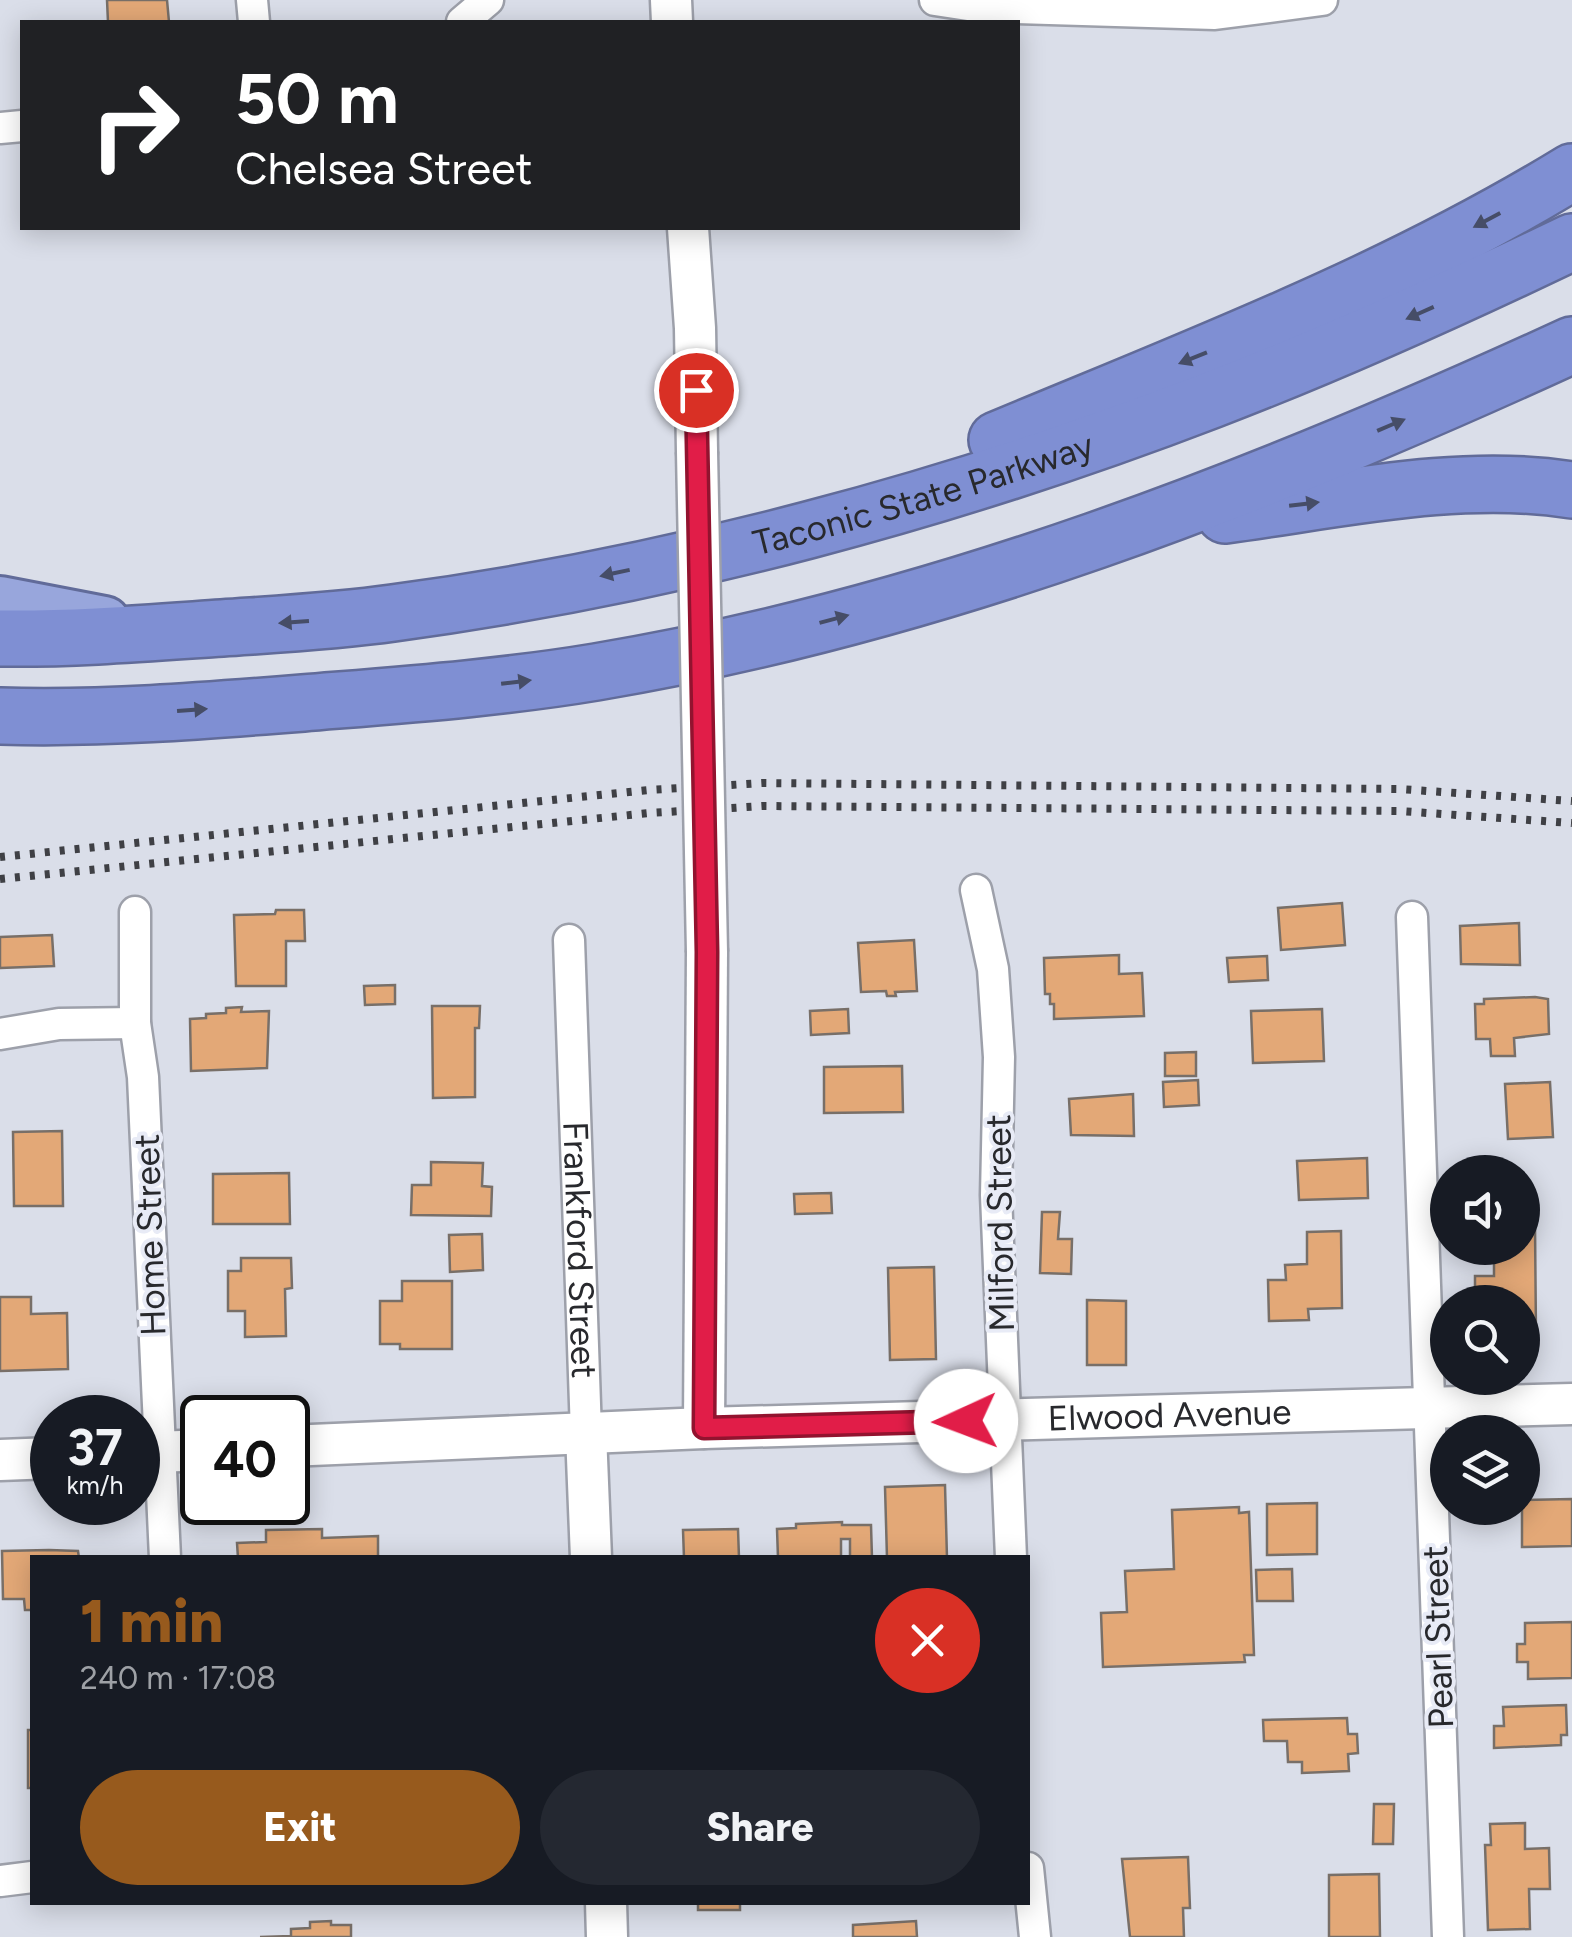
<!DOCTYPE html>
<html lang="en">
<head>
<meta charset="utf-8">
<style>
	body { margin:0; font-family:Figtree,sans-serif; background:#242831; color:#f1f3f6; height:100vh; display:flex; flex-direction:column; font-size:38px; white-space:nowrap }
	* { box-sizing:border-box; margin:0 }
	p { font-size:32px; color:#9ea1a6 }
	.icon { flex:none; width:55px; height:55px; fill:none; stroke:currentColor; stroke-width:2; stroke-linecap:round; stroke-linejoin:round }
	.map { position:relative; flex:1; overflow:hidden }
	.details { position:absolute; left:30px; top:1555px; width:1000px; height:350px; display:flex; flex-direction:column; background:#171b24; border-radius:0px; box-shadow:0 5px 25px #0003 }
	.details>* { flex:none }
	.hud { position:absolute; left:20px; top:20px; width:1000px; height:210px; border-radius:0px; box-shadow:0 5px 25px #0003; background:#202124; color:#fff; overflow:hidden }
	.fabs { position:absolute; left:1430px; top:1155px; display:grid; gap:20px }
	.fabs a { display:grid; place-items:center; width:110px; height:110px; border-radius:50%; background:#171b24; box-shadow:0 5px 25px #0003; font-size:50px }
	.speed { position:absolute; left:30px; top:1395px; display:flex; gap:20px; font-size:50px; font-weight:700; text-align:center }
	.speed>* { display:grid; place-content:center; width:130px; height:130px; border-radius:50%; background:#171b24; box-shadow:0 5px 25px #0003; line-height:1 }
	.speed small { font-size:25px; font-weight:400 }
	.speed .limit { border:5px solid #111; border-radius:15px; background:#fff; color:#111 }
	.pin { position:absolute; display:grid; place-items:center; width:85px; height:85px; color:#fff; margin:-42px; border:5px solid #fff; border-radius:50%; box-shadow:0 2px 10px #0007 }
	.me { position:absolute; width:110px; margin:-55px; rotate:268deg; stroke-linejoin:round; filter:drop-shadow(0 0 8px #0008) }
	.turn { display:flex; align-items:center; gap:35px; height:210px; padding:0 50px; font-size:45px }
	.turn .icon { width:130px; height:130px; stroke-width:2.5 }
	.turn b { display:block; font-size:70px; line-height:85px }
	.round { display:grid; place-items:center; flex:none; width:105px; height:105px; border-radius:52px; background:#242831 }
	.overview { display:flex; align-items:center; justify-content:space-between; height:170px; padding:0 50px }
	h1 { font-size:60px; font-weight:800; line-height:75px; color:#975a1d }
	.button { display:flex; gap:20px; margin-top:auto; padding:20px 50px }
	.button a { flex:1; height:115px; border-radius:60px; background:#975a1d; color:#fff; font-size:40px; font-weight:800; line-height:115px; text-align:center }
	.button a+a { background:#242831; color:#f1f3f6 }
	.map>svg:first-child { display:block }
	.building { fill:#e3a877; stroke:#786f68; stroke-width:2.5 }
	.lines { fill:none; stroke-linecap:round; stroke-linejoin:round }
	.minor-casing { stroke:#9da0aa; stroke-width:35 }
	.tertiary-casing { stroke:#9da0aa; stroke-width:45 }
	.trunk-casing { stroke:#616b99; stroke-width:58 }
	.motorway-casing { stroke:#616b99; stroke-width:60 }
	.minor { stroke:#fff; stroke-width:30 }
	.tertiary { stroke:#fff; stroke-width:40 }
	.trunk { stroke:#98a6dc; stroke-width:52 }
	.motorway { stroke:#7f8fd3; stroke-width:55 }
	.rail { stroke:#3f4045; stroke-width:8; stroke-dasharray:5 10; stroke-linecap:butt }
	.tertiary-bridge-casing { stroke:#9da0aa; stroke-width:45; stroke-linecap:butt }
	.tertiary-bridge { stroke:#fff; stroke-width:40 }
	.oneway { fill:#464d67 }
	.route-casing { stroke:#92132f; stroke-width:25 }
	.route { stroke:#e11d48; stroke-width:18 }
	.labels { text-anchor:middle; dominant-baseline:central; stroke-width:8; stroke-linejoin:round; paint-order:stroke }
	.street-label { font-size:35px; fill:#28292d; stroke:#e8ebf6 }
</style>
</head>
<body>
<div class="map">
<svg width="1572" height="1937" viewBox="0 0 1572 1937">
	<rect width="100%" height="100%" fill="#dadee9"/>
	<path class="building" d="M107,0h60l2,22h-61z
		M1342,903l3,42 -64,5 -3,-42z
		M276,910h28l1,31h-19v45h-50l-2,-71 41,-1z
		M1519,923l1,42 -59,-1 -1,-38z
		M52,935l2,31 -54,2v-31z
		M914,940l3,51 -22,1 1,4h-9l-1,-5 -25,1 -3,-49z
		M1119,955v19l23,-1 2,43 -90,3v-15h-4v-10h-5l-1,-36z
		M1267,956l1,24 -39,2 -2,-24z
		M395,985v19l-30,1 -1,-19z
		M1535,997l13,2 1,35 -35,4 1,18h-24l-1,-17h-14l-1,-35h9v-5z
		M432,1006h48l-1,22h-4v69l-42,1z
		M242,1007l-1,5 28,-1 -2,57 -76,3 -1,-52 16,-1v-4l20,-1v-5z
		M848,1009l1,24 -38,2 -1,-24z
		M1322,1009l2,52 -71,2 -2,-52z
		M1196,1052v24h-31v-23z
		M902,1066l1,46 -79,1v-46z
		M1198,1080l1,25 -35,2 -1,-25z
		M1550,1082l3,55 -45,2 -3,-55z
		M1133,1094l1,42 -63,-1 -2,-36z
		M62,1131l1,75h-49l-1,-74z
		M1367,1158l1,40 -69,2 -2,-39z
		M431,1162l52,1 -1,23 10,1 -1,29 -80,-1 1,-30h19z
		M289,1173l1,51h-77v-50z
		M831,1193l1,20 -37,1 -1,-20z
		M1042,1212h18l-2,27h14l-1,35 -31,-1z
		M1522,1225h13l1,111h-14v-34h-47v-26h19v-28h28z
		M1341,1231l1,77 -34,1 1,11 -40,1 -1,-41h18l-1,-15 22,-1v-32z
		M482,1234l1,36 -33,2 -1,-37z
		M241,1258h50l1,30 -7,1 1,47 -41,1v-26h-17v-40h13z
		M934,1267l2,92 -46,1 -2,-92z
		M402,1281h50v68h-52v-5h-20v-43h22z
		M0,1297h31v17l36,-1 1,56 -68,2z
		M1087,1300l39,1v64h-39z
		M945,1485l2,73h-60l-2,-71z
		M1572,1499v47l-50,1v-47z
		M1317,1503v51l-50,1v-51z
		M1239,1507v6l10,-1 5,143h-10l1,7 -142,5 -2,-54 26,-1 -2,-41 49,-2 -2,-59z
		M842,1522v3h29l1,33h-22v-19h-9v19h-63l-1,-29 19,-1v-4z
		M322,1529v9l56,-2v22h-140l-1,-15 29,-1v-12z
		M738,1529l1,29h-55l-1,-28z
		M49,1550l29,1 1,7h-47v52h-7l-1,-11h-21l-1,-48z
		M1292,1569l1,32h-36l-1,-31z
		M1572,1622v56l-44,1v-17h-11v-18h8v-21z
		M1566,1705l1,30h-6v10l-67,3v-22h10l-1,-19z
		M1347,1718l1,16h9l1,19 -10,1 1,17 -47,2v-11h-14l-1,-21h-23l-1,-21z
		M28,1730h4v58h-4z
		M1374,1804h20l-1,40h-20z
		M1525,1823v26l24,-1 1,41h-21l1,40 -42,1 -3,-85h6l-1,-21z
		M1188,1857l2,51h-7l1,29h-54l-8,-78z
		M1379,1874l1,63h-51v-62z
		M698,1902h42v8h-42z
		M331,1921v4h20v12h-91l31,-1v-7l19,-1v-6z
		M916,1921l1,16h-64v-12z"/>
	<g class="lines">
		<g class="minor-casing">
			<g id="minor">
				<path d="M252,0l2,22"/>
				<path d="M935,0l46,7 234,7 107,-14"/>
				<path d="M462,22l26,-22"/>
				<path d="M0,128l22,-2"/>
				<path d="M976,890l17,79 6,88 -3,138 15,363"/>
				<path d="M135,912v111l8,54 22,481"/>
				<path d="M1412,917l36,1020"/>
				<path id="s1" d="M569,940l17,493"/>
				<path d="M0,1034l59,-10 76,-1"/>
				<path d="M1028,1868l7,69"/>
				<path d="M0,1881l32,-4"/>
			</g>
		</g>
		<g class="tertiary-casing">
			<g id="tertiary">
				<path d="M671,0l1,22"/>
				<path d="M688,228l7,100 2,124"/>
				<path d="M704,1428l3,-476"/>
				<path d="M586,1433l5,125"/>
				<path id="s2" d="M288,1446l416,-18 868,-24"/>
				<path d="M138,1453l64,-3"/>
				<path d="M0,1460l52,-2"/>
				<path d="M606,1902l1,35"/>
			</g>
		</g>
		<g class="trunk-casing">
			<path id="trunk" d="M0,603l104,20"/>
		</g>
		<g class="motorway-casing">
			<g id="motorway">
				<path d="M997,440c194,-81 394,-157 575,-268"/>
				<path d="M1225,515c112,-15 235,-43 347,-25"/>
				<path id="s3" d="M0,638c74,1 148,-5 222,-10 57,-4 115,-7 171,-15 276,-37 558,-113 818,-213 123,-47 242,-101 361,-158"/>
				<path d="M0,716c101,3 202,-5 303,-13 97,-8 197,-15 293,-31 340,-57 665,-184 976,-327"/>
			</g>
		</g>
		<use href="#minor" class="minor"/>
		<use href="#tertiary" class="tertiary"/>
		<use href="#trunk" class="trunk"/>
		<use href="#motorway" class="motorway"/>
		<path class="rail" d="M0,857l648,-67 115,-7 636,6 173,12
			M0,879l650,-66 113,-7 636,5 173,12"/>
		<g class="tertiary-bridge-casing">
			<path id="tertiary-bridge" d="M697,452l10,500"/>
		</g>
		<use href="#tertiary-bridge" class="tertiary-bridge"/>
	</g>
	<defs><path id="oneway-solid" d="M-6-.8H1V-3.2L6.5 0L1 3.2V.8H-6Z" transform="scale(2.5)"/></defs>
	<g class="oneway">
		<use href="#oneway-solid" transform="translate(1487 220) rotate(152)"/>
		<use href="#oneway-solid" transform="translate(1420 313) rotate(156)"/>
		<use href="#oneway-solid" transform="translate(1193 358) rotate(158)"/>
		<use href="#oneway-solid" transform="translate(1391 425) rotate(-23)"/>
		<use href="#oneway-solid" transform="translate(1304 504) rotate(-7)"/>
		<use href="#oneway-solid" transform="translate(615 573) rotate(168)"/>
		<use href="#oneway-solid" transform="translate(834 619) rotate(-15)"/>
		<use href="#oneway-solid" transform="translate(294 622) rotate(176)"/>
		<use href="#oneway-solid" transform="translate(516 682) rotate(-7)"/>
		<use href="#oneway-solid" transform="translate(192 710) rotate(-4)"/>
	</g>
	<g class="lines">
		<g class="route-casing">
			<path id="route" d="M696,390l11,562 -3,476 262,-7"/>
		</g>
		<use href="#route" class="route"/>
	</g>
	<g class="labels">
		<g class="street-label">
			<text stroke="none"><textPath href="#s3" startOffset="938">Taconic State Parkway</textPath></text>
			<text transform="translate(1000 1223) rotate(-91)">Milford Street</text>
			<text transform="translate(150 1235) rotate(-92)">Home Street</text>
			<text stroke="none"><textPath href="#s1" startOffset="310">Frankford Street</textPath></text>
			<text stroke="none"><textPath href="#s2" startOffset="882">Elwood Avenue</textPath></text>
			<text transform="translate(1438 1637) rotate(-92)">Pearl Street</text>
		</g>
	</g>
</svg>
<div class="fabs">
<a><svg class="icon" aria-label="sound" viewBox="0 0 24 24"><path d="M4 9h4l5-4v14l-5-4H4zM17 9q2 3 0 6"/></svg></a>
<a><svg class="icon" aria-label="search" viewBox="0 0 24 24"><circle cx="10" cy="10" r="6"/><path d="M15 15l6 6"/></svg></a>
<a><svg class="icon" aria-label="layers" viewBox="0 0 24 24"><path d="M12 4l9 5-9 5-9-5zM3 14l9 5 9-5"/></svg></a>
</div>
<div class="speed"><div>37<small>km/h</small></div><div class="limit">40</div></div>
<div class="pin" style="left:696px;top:390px;background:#d93025"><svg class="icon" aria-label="arrive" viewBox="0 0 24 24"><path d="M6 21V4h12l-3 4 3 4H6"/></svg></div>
<svg class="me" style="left:966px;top:1421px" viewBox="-20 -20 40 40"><circle r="19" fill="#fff"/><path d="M0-13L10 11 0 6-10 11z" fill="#e11d48"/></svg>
<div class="hud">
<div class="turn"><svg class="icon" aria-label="right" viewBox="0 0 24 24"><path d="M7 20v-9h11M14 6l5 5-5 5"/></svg><div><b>50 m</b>Chelsea Street</div></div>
</div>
<section class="details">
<div class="overview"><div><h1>1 min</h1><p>240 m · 17:08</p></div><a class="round" style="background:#d93025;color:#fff"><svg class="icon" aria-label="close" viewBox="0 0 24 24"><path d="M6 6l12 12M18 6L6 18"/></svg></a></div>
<div class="button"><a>Exit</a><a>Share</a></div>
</section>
</div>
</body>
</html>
